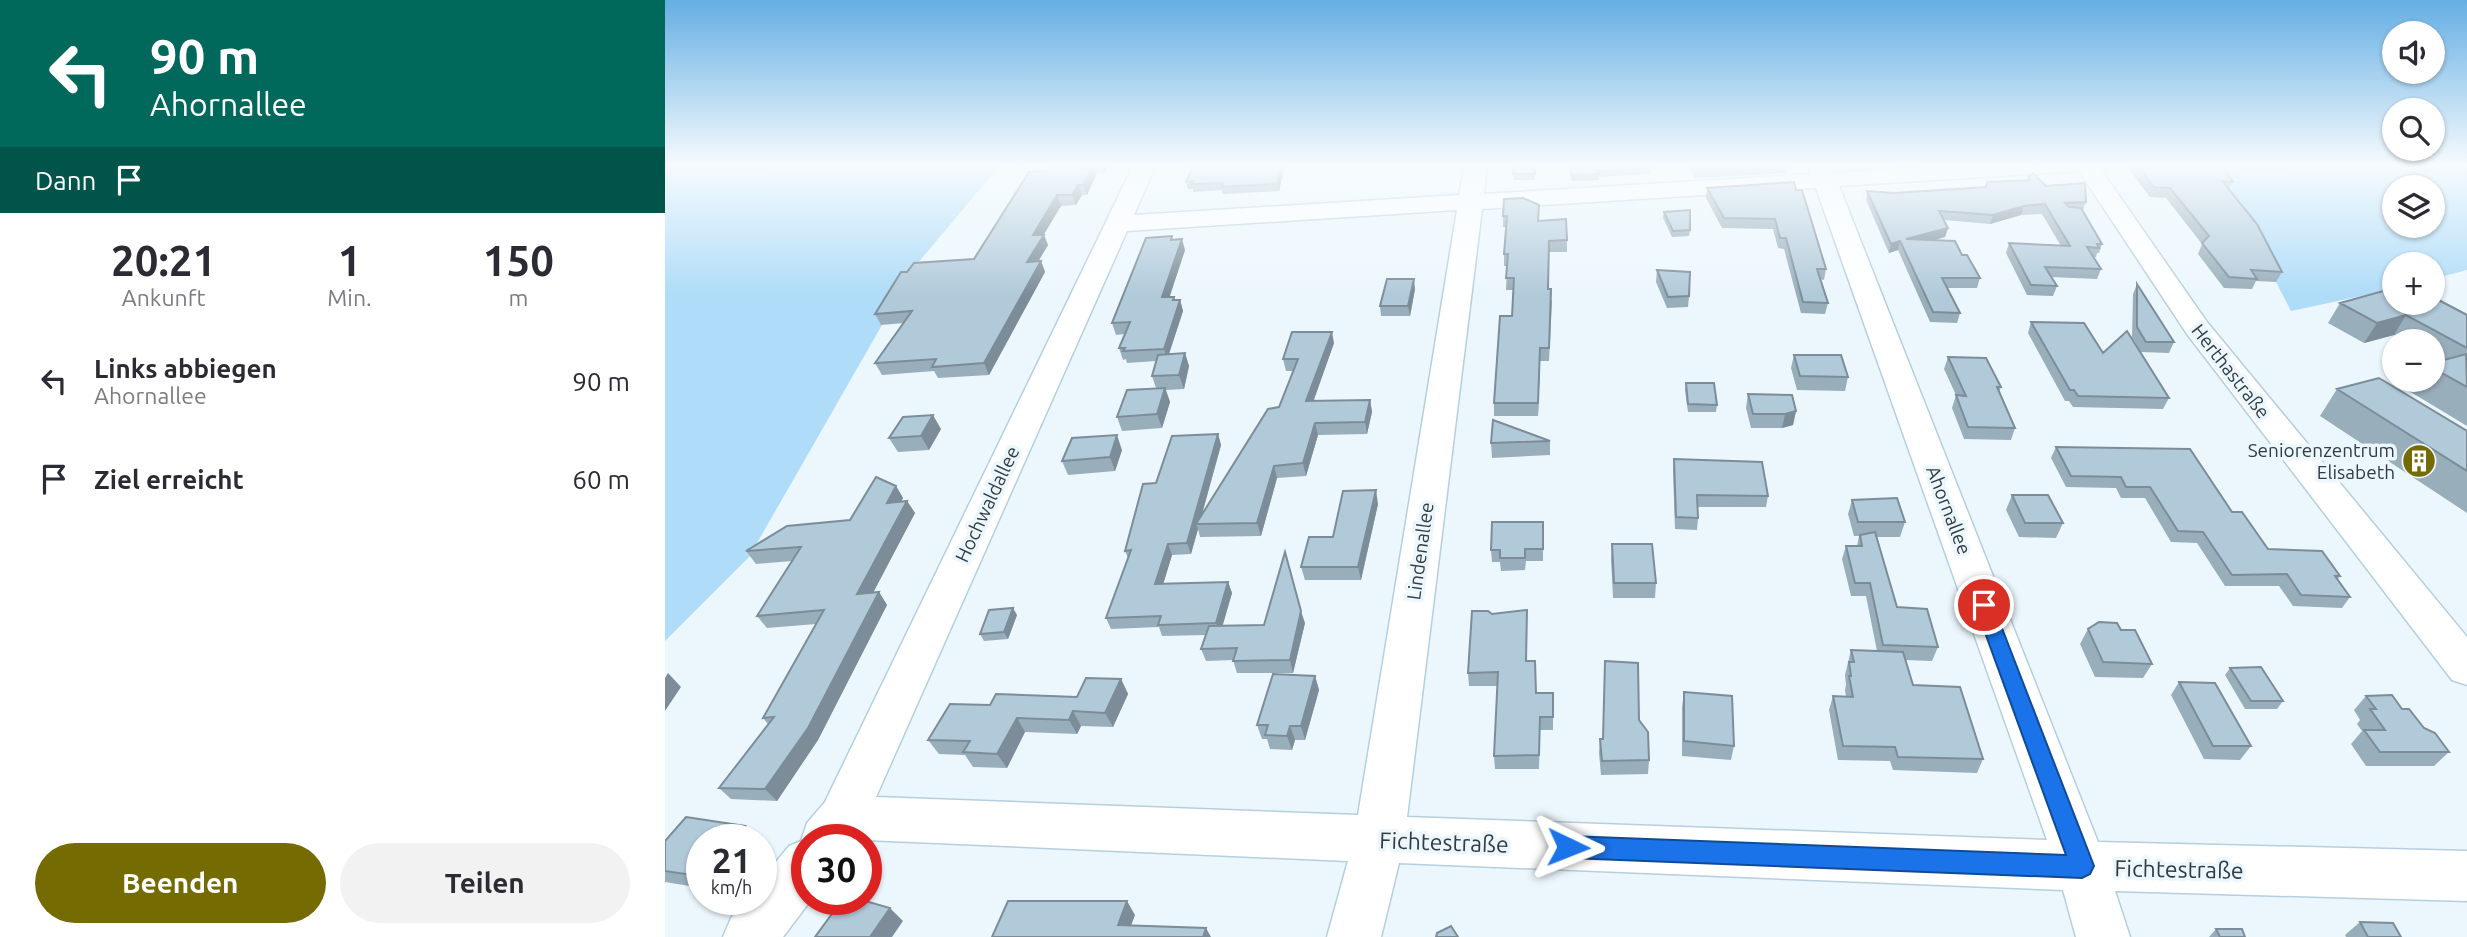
<!DOCTYPE html>
<html lang="de">
<head>
<meta charset="utf-8">
<style>
	body { margin:0; font-family:Ubuntu,sans-serif; background:#f2f2f3; color:#2b2b33; height:100vh; display:flex; flex-direction:column; font-size:26px; white-space:nowrap }
	* { box-sizing:border-box; margin:0 }
	p { font-size:23px; color:#7c7c81 }
	.icon { flex:none; width:38px; height:38px; fill:none; stroke:currentColor; stroke-width:2; stroke-linecap:round; stroke-linejoin:round }
	.map { position:relative; flex:1; overflow:hidden }
	.details { display:flex; flex-direction:column; background:#fff; width:665px }
	.details>* { flex:none }
	.banner { background:#00695c; color:#fff; overflow:hidden }
	.fabs { position:absolute; left:1717px; top:21px; display:grid; gap:14px }
	.fabs a { display:grid; place-items:center; width:63px; height:63px; border-radius:50%; background:#fff; box-shadow:0 2px 5px #0004; font-size:35px }
	.speed { position:absolute; left:21px; top:824px; display:flex; gap:14px; font-size:35px; font-weight:700; text-align:center }
	.speed>* { display:grid; place-content:center; width:91px; height:91px; border-radius:50%; background:#fff; box-shadow:0 2px 5px #0004; line-height:1 }
	.speed small { font-size:18px; font-weight:400 }
	.speed .limit { border:10px solid #d22; background:#fff; color:#111 }
	.pin { position:absolute; display:grid; place-items:center; width:60px; height:60px; color:#fff; margin:-30px; border:4px solid #fff; border-radius:50%; box-shadow:0 2px 7px #0007 }
	.me { position:absolute; width:77px; margin:-38px; rotate:92deg; stroke-linejoin:round; filter:drop-shadow(0 0 5px #0008) }
	.turn { display:flex; align-items:center; gap:24px; height:147px; padding:0 35px; font-size:32px }
	.turn .icon { width:91px; height:91px; stroke-width:2.5 }
	.turn b { display:block; font-size:49px; line-height:60px }
	.then { display:flex; align-items:center; height:66px; padding:0 35px; background:#0003; gap:14px; font-size:26px }
	.eta { display:flex; justify-content:space-evenly; align-items:center; height:119px; text-align:center }
	.eta b { font-size:42px; font-weight:700; line-height:49px }
	.button { display:flex; gap:14px; margin-top:auto; padding:14px 35px }
	.button a { flex:1; height:80px; border-radius:42px; background:#756b03; color:#fff; font-size:28px; font-weight:700; line-height:80px; text-align:center }
	.button a+a { background:#f2f2f3; color:#2b2b33 }
	ul { padding:0; list-style:none }
	li { display:flex; align-items:center; gap:21px; height:98px; padding:0 35px }
	li div { flex:1 }
	li b { display:block; font-size:26px }
	li em { font-style:normal }
	main { display:flex; flex:1; min-height:0 }
	.map>svg:first-child { display:block }
	.green { fill:#afdcf8; fill-rule:evenodd }
	.lines { fill:none; stroke-linecap:round; stroke-linejoin:round }
	.minor-casing { stroke:#b5cfdf; stroke-width:3 }
	.minor { fill:#fff; fill-rule:evenodd }
	.wall { fill:#98aebb }
	.shaded-wall { fill:#7c8d99 }
	.building { fill:#b1cada; stroke:#7c8d99; stroke-width:2 }
	.route { fill:#1a73e8; stroke:#114b97; stroke-width:2 }
	.labels { text-anchor:middle; dominant-baseline:central; stroke-width:7; stroke-linejoin:round; paint-order:stroke }
	.street-label { font-size:19px; fill:#323c42; stroke:#ecf7fd }
	.poi-label { font-size:19px; fill:#323c42; stroke:#ecf7fd; text-anchor:end }
	.near-street-label { font-size:23px; fill:#323c42; stroke:#ecf7fd }
</style>
</head>
<body>
<main>
<section class="details">
<div class="banner">
<div class="turn"><svg class="icon" aria-label="left" viewBox="0 0 24 24"><path d="M17 20v-9H6M10 6l-5 5 5 5"/></svg><div><b>90 m</b>Ahornallee</div></div>
<div class="then">Dann<svg class="icon" aria-label="arrive" viewBox="0 0 24 24"><path d="M6 21V4h12l-3 4 3 4H6"/></svg></div>
</div>
<div class="eta">
<div><b>20:21</b><p>Ankunft</p></div>
<div><b>1</b><p>Min.</p></div>
<div><b>150</b><p>m</p></div>
</div>
<ul>
<li><svg class="icon" aria-label="left" viewBox="0 0 24 24"><path d="M17 20v-9H6M10 6l-5 5 5 5"/></svg><div><b>Links abbiegen</b><p>Ahornallee</p></div><em>90 m</em></li>
<li><svg class="icon" aria-label="arrive" viewBox="0 0 24 24"><path d="M6 21V4h12l-3 4 3 4H6"/></svg><div><b>Ziel erreicht</b></div><em>60 m</em></li>
</ul>
<div class="button"><a>Beenden</a><a>Teilen</a></div>
</section>
<div class="map">
<svg width="1802" height="937" viewBox="0 0 1802 937">
	<rect width="100%" height="100%" fill="#ecf7fd"/>
	<path class="green" d="M0,164h336l-84,100 -168,293 -84,84z
		M1550,164h252v106l-34,9v-15h-39v25l-103,22zM1729,187h39v39h-39z"/>
	<g class="lines">
		<g class="minor-casing">
			<path id="minor" d="M469,164h22l-22,51 325,-20 6,-31h22l-3,30 327,-20 -3,-10h22l4,9 141,-9h122l110,158 260,315v48l-15,-5 -265,-346 -108,-163 -240,15 259,656 369,9v50l-352,-10 15,46h-54l-13,-47 -664,-27 -18,74h-54l21,-76 -482,-21h-59v60h4l-28,37h-60l8,-19 15,-18h15v-20l28,-34 12,-5 6,-18 18,-21zM1151,188l231,652 -640,-23 75,-608zM792,210l-99,605 -482,-18 251,-566z"/>
		</g>
		<use href="#minor" class="minor"/>
	</g>
	<path class="wall" d="M386,164h58l-5,9h-7l-10,22h-5l-6,10 -15,1 -18,29 5,10 -10,16h3l4,11 -56,103 -51,3 -4,-7 -52,4 -7,-12 29,-40 -23,2 -6,-11 99,-55 72,-88z
		M524,164h96l-6,27 -56,3 -1,-4 -29,2v-3h-5l-2,-7 5,-11z
		M871,164l-1,16h-21l-1,-6z
		M902,164h82l1,4v6l-51,3v3l-27,1z
		M1022,164h101l-1,9 -92,5z
		M1460,164h96l12,18 -4,7 53,83 -6,10 -20,-1 -4,8 -28,-1 -26,-34 4,-10 -36,-46 -16,-1z
		M1363,177l58,25 -3,8 19,34 -3,9h-2l-1,4h-3l8,12 -4,10 -46,-2 6,9 -4,10 -26,-1 -21,-42 3,-10 52,3 -19,-32 -21,1 -31,9 -46,-4 4,8 -3,9 -13,3 30,15 18,23 -3,10h-30l13,25 -3,10 -27,-1 -32,-72 -9,3 -23,-53 1,-9 27,2 91,-6 42,-7z
		M1129,182l32,87 -2,11 -4,-1 8,24 -3,11 -24,-1 -17,-64 -6,-1 -5,-19 -51,-1 -16,-30 1,-10z
		M839,199l63,41v12h-18l-1,37 4,13 -3,59h-9l-2,55h-44v-13l18,-87 1,-26h-7l1,-24h-3v-12l2,-27h-3v-11z
		M999,212l26,18 -1,6 -17,1 -9,-19z
		M508,239l12,11 -16,47h5l1,3h5l3,11 -14,43 16,-1 4,13 -5,23 -18,1 4,12 -8,26 -40,3 -5,-14 39,-29 -4,-12 4,-15 -29,2 -1,-4 -3,1 -4,-12 6,-14 -9,1 -4,-12z
		M992,270l32,26 -1,11 -21,1 -11,-26z
		M1472,284l37,58 -5,11 -28,-1 -9,-15 1,-43z
		M750,289l-5,27h-29l-1,-10z
		M1675,303l127,12v111l-58,-35 8,-11h16v-17l7,-2 -7,-4v-16h-29l-10,-6 -30,8 -36,-20z
		M1366,322l72,31 66,45 -6,11 -90,-2 -4,-6h-4l-37,-68z
		M669,343l-21,58 57,-1 2,12 -5,22 -49,1 -12,41 -29,2 -16,58 -61,1 -2,-8 -7,25 -19,1 -9,28 65,-1 4,11 -10,33 83,-3 -12,50h-56l-4,-13 -27,1 -5,-12 5,-14 -44,1 -3,-9 -48,2 -5,-11 22,-60 -3,-7 31,-68 62,-49 3,11 -19,70 77,-108 15,-36h-8l-3,-12z
		M1129,355l54,22 -3,14 -48,-1 -6,-22z
		M1283,357l53,30 -2,5 16,36 -4,12 -47,-1 -12,-31 4,-13 -12,-26z
		M1021,383l31,22 -1,7h-28l-3,-22z
		M1672,389l130,42v82l-147,-97z
		M1083,394l48,17 -3,14 -11,3h-31l-5,-20z
		M276,429l-12,21 -31,2 -9,-14z
		M885,441v14l-58,3 -1,-15z
		M1391,447l176,65 36,37 72,27 -2,3 12,18 -8,11 -49,-2 -14,-20h-54l-28,-43 -26,-1 -26,-44h-24l-5,-10 -50,-1 -15,-29z
		M457,450l-7,21 -47,4 -6,-14z
		M1009,459l94,37 -2,11h-69l1,11 -1,12 -22,-1 -2,-59z
		M231,486l7,12 -2,3h6l8,12 -42,80 6,-1 8,13 -69,135 -41,61 -46,-2 -12,-11 49,-64 -5,-6 53,-94 -49,4 -10,-12 35,-55 -36,3 -10,-13 104,-31z
		M1347,495l51,28 -7,15 -37,-1 -13,-27z
		M1187,500l53,22 -5,15h-23l20,70 41,40 -6,14 -27,-1 8,25 70,74 -6,14 -84,-3 -3,-9 -52,-1 -9,-50 4,-14 13,1 -1,-7 1,-5 -1,-10 6,-25 26,1 -11,-55h-15l-9,-37 4,-13h11l2,-10h-5l-6,-22z
		M713,504l-17,76h-56l-4,-13 32,-30z
		M878,522v39h-17l-1,9 -24,1 -1,-9h-8l-1,-12z
		M947,544l44,39 -1,15h-42l-2,-39z
		M862,610v51l9,32h17v37h-13l-1,39h-44l-1,-13 4,-70h-29l-1,-13 24,-59z
		M352,615l-9,24 -24,2 -4,-7z
		M1423,629l33,1 31,34 -9,14 -48,-1 -15,-33z
		M1565,668l53,33 -6,8h-32l-20,-34z
		M650,676l4,14 -14,50h-10l-3,10 -22,-1 -3,-10h-5l-5,-14z
		M456,679l7,15 -15,33 -32,-1 -4,8 -52,-2 -18,36 -34,-1 -8,-12 -26,-1 -11,-14 62,-35 87,-8z
		M1514,682l72,64 -11,14 -36,-1 -33,-64z
		M1019,692l50,54 -3,14 -49,-4v-49z
		M1701,696l36,13 47,43 -15,14h-68l-15,-22 11,-13 -5,-7 3,-4 -6,-10z
		M974,720l10,40 -1,14 -47,1 -2,-22 1,-14h3z
		M37,840v48l-37,-6v-41z
		M1695,922l41,15h-55l-1,-2z
		M1551,929l29,8h-36z"/>
	<path class="shaded-wall" d="M429,164l3,9 -10,22 -4,-10z
		M436,164h8l-5,9z
		M617,164h3l-6,27 -2,-7z
		M413,185l4,10 -6,10 -4,-10z
		M392,195l4,11 -24,40 -4,-11z
		M1359,206l-3,9 -31,9 3,-9z
		M1283,228l-3,9 -41,12 2,-10z
		M379,235l4,10 -16,27 -5,-10z
		M517,239l3,11 -19,58 -4,-11z
		M1235,241l-2,9 -9,3 2,-9z
		M376,261l4,11 -56,103 -5,-12z
		M749,279l1,10 -5,27 -2,-10z
		M515,300l3,11 -16,49 -3,-11z
		M1741,315l-12,20 -30,8 13,-20z
		M667,332l2,11 -25,71 -3,-13z
		M875,348v13l-2,55v-13z
		M520,353l4,13 -5,23 -5,-14z
		M500,388l5,14 -8,26 -5,-14z
		M705,400l2,12 -5,22 -2,-12z
		M1131,411l-3,14 -11,3 3,-14z
		M268,415l8,14 -12,21 -8,-14z
		M650,423l3,12 -12,41 -3,-13z
		M553,434l3,11 -22,79h-3l2,5 -7,25 -4,-11z
		M452,435l5,15 -7,21 -5,-14z
		M609,466l3,12 -16,58 -4,-13z
		M231,486l7,12 -9,17 -7,-12z
		M711,490l2,14 -17,76 -3,-13z
		M242,501l8,12 -49,93 -9,-12z
		M503,544l4,11 -12,40 -5,-11z
		M563,582l4,11 -12,42 -4,-12z
		M214,592l8,13 -69,135 -41,61 -12,-12z
		M348,608l4,7 -9,24 -4,-7z
		M636,611l4,12 -12,50 -3,-13z
		M3,673l13,14 -16,24v-33z
		M650,676l4,14 -14,50 -4,-14z
		M456,679l7,15 -15,33 -8,-14z
		M408,711l8,15 -4,8 -8,-14z
		M352,718l8,14 -18,36 -10,-14z
		M625,726l5,14 -3,10 -5,-14z
		M80,826l14,14h-27z
		M462,901l8,14 -8,22 -9,-12z
		M225,908l13,13 -11,16h-22z
		M541,928l5,9h-8z"/>
	<path class="building" d="M386,164h43l-11,21h-5l-6,10h-15l-24,40h11l-17,27 14,-1 -57,102 -52,4 4,-8 -61,4 37,-52 -37,3 26,-42h6l7,-9 60,-4 55,-87 17,-1z
		M529,164h88l-5,20 -55,3 1,-4 -31,1 1,-3 -7,1z
		M849,164h22l-1,10h-22z
		M904,164h80l1,4 -52,3 2,3 -28,1z
		M1029,164h84l-82,5z
		M1471,164h85l12,18 -11,-1 35,43 25,48 -31,-2 6,9 -28,-2 -27,-34 7,-7 -39,-48 -16,-1z
		M1368,173l13,13 39,-3 1,19 -21,1 4,4 12,1 21,36h-5l2,4 -12,-1 14,22 -56,-2 12,19 -26,-1 -22,-42 61,3 -25,-42 -21,2 -31,9 -54,-4 9,17 -42,11 49,2 7,14h5l13,23h-38l18,35 -27,-1 -33,-71 -9,3 -24,-53 27,2 92,-6 1,-5 43,-2 -2,-3z
		M1129,182l2,8h6l24,79h-9l11,34 -25,-1 -17,-64h-6l-5,-19 -51,-1 -17,-30z
		M858,198l16,7 -1,16 28,-2 1,21 -18,1 -1,48h3l-2,59h-9l-2,55h-44l6,-87h12l2,-38h-8l2,-24h-4l3,-38h-4l1,-17z
		M1025,210v20l-17,1 -9,-19z
		M507,236l-1,4 11,-1 -20,58h12l-1,3h7l-16,49 -41,2 2,-3h-6l11,-26 -18,1 34,-85z
		M992,270l33,2 -1,24 -21,1z
		M722,279h27l-6,27h-28z
		M1472,284l37,58h-28l-9,-15z
		M1729,288v15h39v-6l34,18v33l-61,-33 -29,8 -37,-20z
		M1366,322l53,1 19,30 24,-22 42,67 -91,-2 -4,-6h-4z
		M627,332h40l-26,69 64,-1 -5,22 -50,1 -12,40 -29,3 -17,57 -61,1 72,-115 11,-2 19,-48h-15z
		M520,353l-6,22 -27,1 6,-21z
		M1801,354l1,33 -34,-19v-5z
		M1129,355h47l7,22 -48,-1z
		M1283,357l38,1 15,29h-4l18,41 -47,-1 -12,-32 10,1z
		M1714,378l88,53v40l-130,-82z
		M1021,383h28l3,22 -29,-1z
		M500,388l-8,26 -40,3 10,-27z
		M1083,394l44,1 4,16 -11,3h-32z
		M268,415l-12,21 -32,2 14,-21z
		M828,420l57,21 -59,2z
		M553,434l-31,109 -19,1 -13,40 73,-2 -12,41 -58,2 3,-9 -55,2 25,-68 -6,1 18,-67 13,-1 16,-47z
		M452,435l-7,22 -48,4 10,-23z
		M1391,447l134,2 42,63h10l26,37 54,2 18,25h-5l15,21 -49,-2 -14,-21 -55,1 -29,-43 -25,-1 -28,-44h-24l-5,-10 -50,-1z
		M1009,459l88,3 6,34 -71,-1 1,23 -22,-1z
		M211,477l20,9 -9,17 20,-2 -50,93 22,-2 -71,136 -43,61 -46,-1 55,-71 -11,1 61,-108 -67,6 44,-69 -55,4 41,-25 63,-6z
		M711,490l-18,77h-57l8,-30h24l10,-46z
		M1347,495h36l15,28h-38z
		M1232,498l8,24h-47l-6,-22z
		M827,522h51v27h-18v9h-25v-8h-9z
		M1210,532l22,75 30,2 11,38 -55,-2 -13,-62h-15l-9,-37h16l-2,-11z
		M947,544h40l4,39h-42z
		M620,552l16,59 -11,49 -57,1 4,-13 -36,1 8,-23 55,-1z
		M348,608l-9,24 -24,2 9,-24z
		M862,610l-1,51h9l1,32h17v24h-13l-1,38 -45,1 4,-84 -30,1 4,-62h16l4,3z
		M1434,622l18,1 4,7h14l17,34 -49,-2 -15,-33z
		M1186,650l52,2 10,33 47,2 23,72 -85,-2 -3,-10 -52,-1 -10,-50 20,1 -4,-21h2l-2,-14h5z
		M940,661l33,2 1,57 9,12 1,28 -47,1 -2,-22h3z
		M1596,667l22,34h-32l-21,-33z
		M608,674l42,2 -14,50h-11l-3,10 -22,-1 3,-10h-11z
		M421,678l35,1 -16,34 -32,-2 -4,9 -52,-2 -20,36 -34,-2 7,-11 -42,-1 22,-36 40,1 6,-11 81,3z
		M1514,682l36,1 36,63h-38z
		M1019,692l48,4 2,50 -50,-5z
		M1727,695l10,14h7l15,19 11,5 14,19h-69l-16,-22h21l-15,-21h6l-10,-13z
		M21,817l59,9 -13,14h-30v33l-3,3 -34,-5v-30z
		M177,900l15,2 5,-2 28,8 -20,29h-55z
		M343,901h119l-9,24 88,3 -3,9h-211z
		M1695,922l33,1 8,14h-33z
		M786,926l7,11h-22l1,-4z
		M1551,929h26l3,8h-25z"/>
	<linearGradient id="sky" x2="0" y2="1"><stop stop-color="#65aee3"/><stop offset="0.56" stop-color="#f6fbfe"/><stop offset="1" stop-color="#f6fbfe" stop-opacity="0"/></linearGradient>
	<rect width="1802" height="295" fill="url(#sky)"/>
	<path class="route" d="M1319,598l7,2 2,5 101,261 -4,8 -8,4 -514,-20 -8,-4 -3,-7 3,-8 8,-3 498,19 -91,-250 3,-5z"/>
	<defs>
		<g id="building-disc" transform="scale(1.75)"><circle r="9.5" fill="#756b03" stroke="#ecf7fd"/><path d="M-4-6H4V6H1V3H-1V6H-4ZM-2.5-4.3h1.7v1.8h-1.7ZM.8-4.3h1.7v1.8H.8ZM-2.5-1h1.7V.8h-1.7ZM.8-1h1.7V.8H.8Z" fill="#fff"/></g>
	</defs>
	<g fill-rule="evenodd">
		<use href="#building-disc" x="1754" y="461"/>
	</g>
	<g class="labels">
		<g class="street-label">
			<text transform="translate(1566 371) rotate(52)">Herthastraße</text>
			<text transform="translate(322 504) rotate(-65)">Hochwaldallee</text>
			<text transform="translate(1284 510) rotate(69)">Ahornallee</text>
			<text transform="translate(755 551) rotate(-82)">Lindenallee</text>
		</g>
		<g class="poi-label">
			<text x="1730" y="450">Seniorenzentrum<tspan x="1730" dy="22">Elisabeth</tspan></text>
		</g>
		<g class="near-street-label">
			<text transform="translate(779 842) rotate(2)">Fichtestraße</text>
			<text transform="translate(1514 869) rotate(1)">Fichtestraße</text>
		</g>
	</g>
</svg>
<div class="fabs">
<a><svg class="icon" aria-label="sound" viewBox="0 0 24 24"><path d="M4 9h4l5-4v14l-5-4H4zM17 9q2 3 0 6"/></svg></a>
<a><svg class="icon" aria-label="search" viewBox="0 0 24 24"><circle cx="10" cy="10" r="6"/><path d="M15 15l6 6"/></svg></a>
<a><svg class="icon" aria-label="layers" viewBox="0 0 24 24"><path d="M12 4l9 5-9 5-9-5zM3 14l9 5 9-5"/></svg></a>
<a>+</a>
<a>−</a>
</div>
<div class="speed"><div>21<small>km/h</small></div><div class="limit">30</div></div>
<div class="pin" style="left:1319px;top:605px;background:#d93025"><svg class="icon" aria-label="arrive" viewBox="0 0 24 24"><path d="M6 21V4h12l-3 4 3 4H6"/></svg></div>
<svg class="me" style="left:903px;top:847px" viewBox="-20 -20 40 40"><path d="M0-17L14 15 0 8-14 15z" fill="#1a73e8" stroke="#fff" stroke-width="4"/></svg>
</div>
</main>
</body>
</html>
